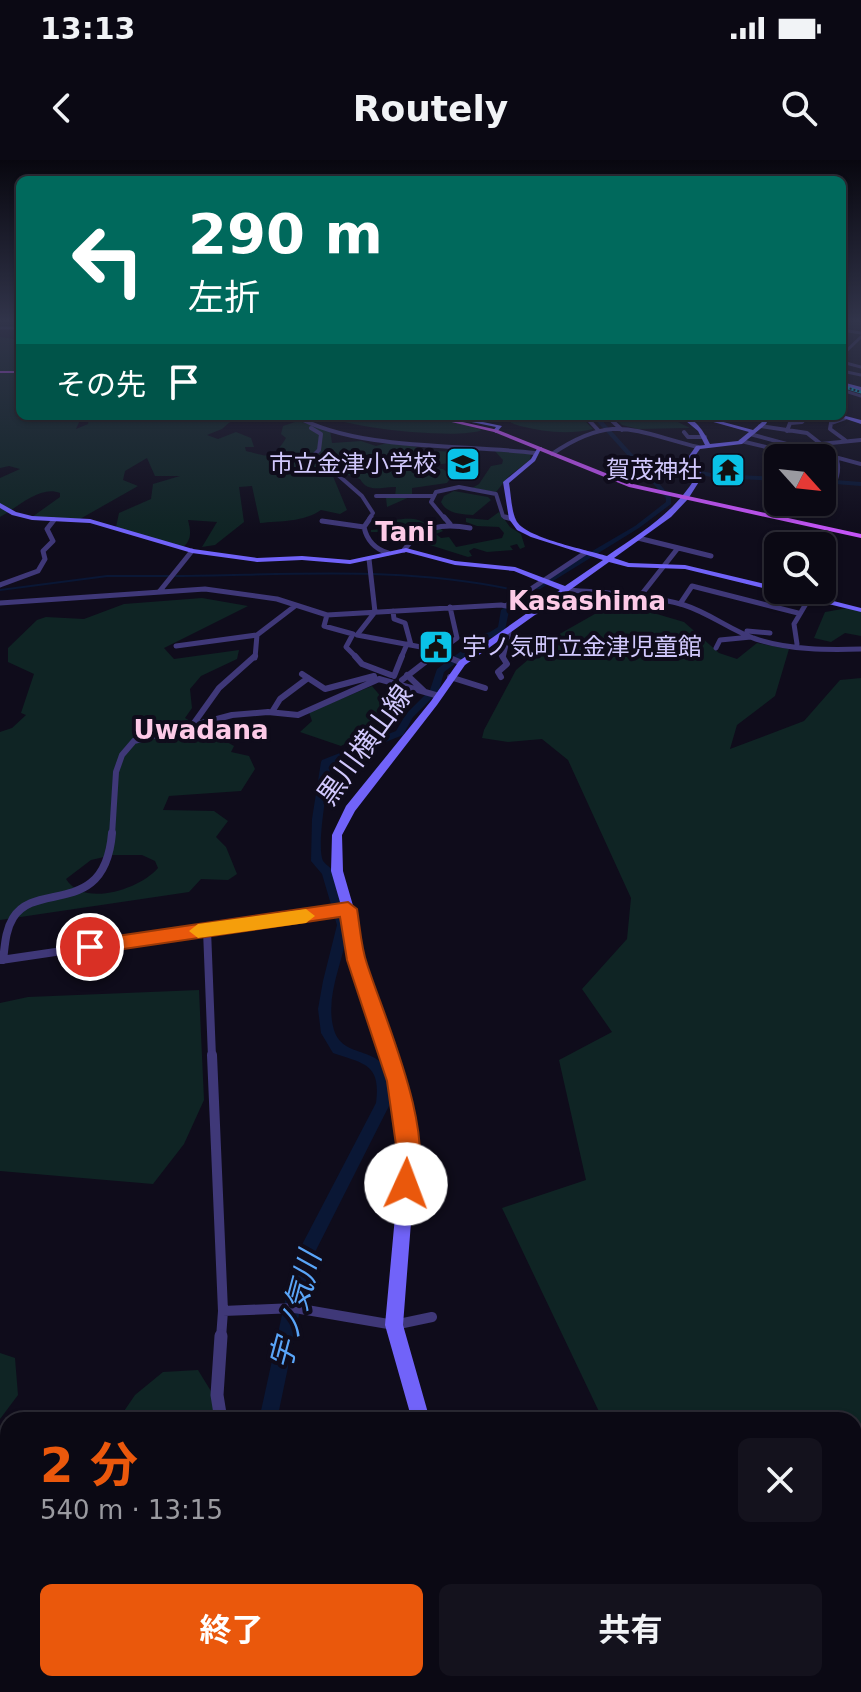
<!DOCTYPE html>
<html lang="ja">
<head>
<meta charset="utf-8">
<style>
	body { margin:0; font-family:"DejaVu Sans","Noto Sans JP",sans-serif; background:#14121d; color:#f1f3f6; height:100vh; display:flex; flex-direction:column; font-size:30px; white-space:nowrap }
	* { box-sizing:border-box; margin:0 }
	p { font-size:26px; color:#9a9aa0 }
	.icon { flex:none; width:44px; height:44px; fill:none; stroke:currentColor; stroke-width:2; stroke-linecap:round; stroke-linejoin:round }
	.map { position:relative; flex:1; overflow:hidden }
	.panel { position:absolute; left:0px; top:1252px; width:862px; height:280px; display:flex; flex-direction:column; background:#0b0914; border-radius:24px 24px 0 0; box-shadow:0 2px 6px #0004,0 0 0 2px #2b2a34 }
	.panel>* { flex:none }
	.banner { position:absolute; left:16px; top:16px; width:830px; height:244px; border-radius:12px; box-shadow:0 2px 6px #0004,0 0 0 2px #2b2a34; background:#00695c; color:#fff; overflow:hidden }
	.needle { width:52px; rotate:117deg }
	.buttons { position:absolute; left:764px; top:284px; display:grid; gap:16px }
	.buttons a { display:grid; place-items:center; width:72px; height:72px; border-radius:12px; background:#0b0914; box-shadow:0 2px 6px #0004,0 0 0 2px #2b2a34; font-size:40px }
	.pin { position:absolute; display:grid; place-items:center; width:68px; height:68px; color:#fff; margin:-34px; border:4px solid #fff; border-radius:50%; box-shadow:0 2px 8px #0007 }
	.me { position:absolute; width:88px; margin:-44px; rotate:2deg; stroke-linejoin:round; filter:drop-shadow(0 0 6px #0008) }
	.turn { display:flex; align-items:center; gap:28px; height:168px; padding:0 40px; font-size:36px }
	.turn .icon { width:104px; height:104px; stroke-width:2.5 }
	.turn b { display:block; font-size:56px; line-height:68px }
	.then { display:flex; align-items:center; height:76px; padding:0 40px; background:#0003; gap:16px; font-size:30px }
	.round { display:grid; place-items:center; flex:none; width:84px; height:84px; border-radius:12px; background:#14121d }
	.overview { display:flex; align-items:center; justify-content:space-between; height:136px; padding:0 40px }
	h1 { font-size:48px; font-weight:700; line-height:60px; color:#ea580c }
	.action { display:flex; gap:16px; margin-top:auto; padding:16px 40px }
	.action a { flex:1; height:92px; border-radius:12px; background:#ea580c; color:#fff; font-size:32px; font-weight:700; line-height:92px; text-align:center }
	.action a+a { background:#14121d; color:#f1f3f6 }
	.status { display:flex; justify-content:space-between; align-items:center; height:56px; padding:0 40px; background:#0b0914; direction:ltr }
	.status svg { height:22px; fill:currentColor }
	header { display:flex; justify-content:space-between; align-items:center; height:104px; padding:0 40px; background:#0b0914; font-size:36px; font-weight:700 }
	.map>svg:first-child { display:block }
	.green { fill:#0f2424; fill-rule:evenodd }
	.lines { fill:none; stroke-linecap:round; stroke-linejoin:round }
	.stream { stroke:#0a1735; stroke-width:2 }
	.river { fill:#0a1735; fill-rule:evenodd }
	.street-far6 { stroke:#3f3878; stroke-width:3 }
	.street-far5 { stroke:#3f3878; stroke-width:4 }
	.street-far4 { stroke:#3f3878; stroke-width:5 }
	.street-far3 { stroke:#3f3878; stroke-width:6 }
	.street-far2 { stroke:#3f3878; stroke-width:8 }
	.street-far1 { stroke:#3f3878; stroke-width:10 }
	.street { stroke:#3f3878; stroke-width:13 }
	.secondary { fill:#7163f9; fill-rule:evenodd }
	.primary { fill:#c554f8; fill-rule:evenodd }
	.highway { fill:#f74890; fill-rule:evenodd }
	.rail-casing { stroke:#0ac2e7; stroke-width:3 }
	.rail { stroke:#0f0c1b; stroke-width:2; stroke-dasharray:2; stroke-linecap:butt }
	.route { fill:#ea580c; stroke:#983908; stroke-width:2 }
	.slow { fill:#f59e0b }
	.labels { text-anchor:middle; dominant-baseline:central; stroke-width:8; stroke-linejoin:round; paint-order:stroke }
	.far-poi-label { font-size:24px; fill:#d1c8fd; stroke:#0f0c1b; text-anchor:end }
	.far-quarter-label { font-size:26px; font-weight:bold; fill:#fdcae7; stroke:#0f0c1b }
	.street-label { font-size:28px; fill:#d1c8fd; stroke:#0f0c1b }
	.water-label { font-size:30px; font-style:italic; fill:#5aa5f8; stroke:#0f0c1b }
</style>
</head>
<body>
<div class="status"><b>13:13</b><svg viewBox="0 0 49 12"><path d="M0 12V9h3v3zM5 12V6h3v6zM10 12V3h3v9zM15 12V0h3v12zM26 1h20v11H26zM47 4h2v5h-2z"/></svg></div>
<header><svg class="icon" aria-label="back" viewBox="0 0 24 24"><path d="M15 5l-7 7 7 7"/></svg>Routely<svg class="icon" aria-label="search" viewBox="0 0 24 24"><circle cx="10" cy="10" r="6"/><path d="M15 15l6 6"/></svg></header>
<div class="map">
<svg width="861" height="1532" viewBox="0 0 861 1532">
	<rect width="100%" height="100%" fill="#0f0c1b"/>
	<path class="green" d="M0,177l20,3v76h62l-6,13 12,-5 1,-8h148l-15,13 -15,6 11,4 18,-7 15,6 3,9h-9l1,4c23,5 25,11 40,-13l-5,-4 2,-8 15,-5 32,9 2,13 29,-2 15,5 15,-4 25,5 8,7 9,-3 31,1 3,4c-13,7 -35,13 -46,2l-3,8 25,3 9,7 -5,7 -35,5v8l-25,11 -1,-9 9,-1 1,-10c-13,-1 -28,7 -36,-8l-30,-10 17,41 -7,4 -19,-4c-17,12 -41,11 -61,13l-8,-37 -13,1 5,35 -29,23 -13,2 15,-25 -29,-2c3,12 4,20 -6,28l-66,-21 3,-14 32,-14 2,-15 27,-8h-25l-8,-18 -22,13 -2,9 15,6 -58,33 -48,-2 28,-20v-4c-20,-8 -43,15 -60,24v-39l20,-9 -11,-3 -9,2z
		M326,256h113l43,14c-23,10 -133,-2 -156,-14z
		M496,256h84l13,13c-24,6 -49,3 -73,-3 -8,-2 -16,-8 -24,-10z
		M613,256h53l24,12 -52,1 -16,-4z
		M494,290l37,3 -1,7 -21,16 -13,16 -24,-4 7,-4 12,-18 11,-2 1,-4z
		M454,331l34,6 3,3 -18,15c-12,-1 -26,-1 -32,-13l3,-6z
		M499,352l11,15 11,7 4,13 -5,2 -3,-5 -7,2 3,4 -26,2 -13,-4 -5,3 3,5 -4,1 -54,-17 6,-6 -3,-1 -33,5 -1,-6h-12v-2l22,-2 2,-8c11,-2 25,-3 33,6l11,1 4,4 -7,3 5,4 8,-1 7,10 46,-9 2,-5 -5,-6 -22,-1 -11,-4v-4l22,2z
		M202,438l46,8 -84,42 10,11 65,-9 -2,9 -36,17 -11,13 2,19 -7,10 49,28 -3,6 18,4 6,13 -14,22 -72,5 -6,14 51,1 14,10 -12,16 10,10 11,27 -9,6 -27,-1 -12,13 -189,28v-188l12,-4 14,-13 -5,-2 13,-39 -26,-12v-14l29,-28 9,-3 38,2 40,-15zM113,695h29l13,6 3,7c-18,21 -74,40 -92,11l25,-19z
		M616,442l68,20 35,31 18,6 20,-16 32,6 -14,47 -38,29 -7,24 74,-28 36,-41 21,-2v1014h-24v-8h17v-264h-251l-101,-212 84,-28 -27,-120 53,-28 -30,-43 45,-50 4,-41 -63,-138 -26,-21 -34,3 -26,-4 2,-8 32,-60 40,-34z
		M848,448l13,3v25l-16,-3 -14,9 -17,-4 11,-26z
		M372,526l20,24 -13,21 -8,-2 -30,17 -41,-14 12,-11 -3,-9z
		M199,830l5,110 -20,44 -31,40 -153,-13v-168l28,-6z
		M0,1193l15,5 3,37 -18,24z
		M198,1210l19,31 1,19h-100l17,-25 28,-23z
		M8,1369v155h220l1,8h-229v-156z"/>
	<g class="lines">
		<path class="stream" d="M176,416c117,-1 233,-11 348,16
			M0,430l107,-14h63"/>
		<path class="river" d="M592,256h6l38,42 80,16 62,3v4l-62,-3 -76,-16 31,35v7l-32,24 -99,61h-6v-4l101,-59 31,-24v-4z
			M822,319l39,3v4l-39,-3z
			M515,437l7,2 -13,12 -4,19 -9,6 -20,5 -5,11 -27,20 -5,19 -26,26 -10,18 -72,29c-3,18 -15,82 -8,97 2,3 6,5 9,9 5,9 17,49 16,58 -4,33 -24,68 -14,102 11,36 63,6 56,74l-80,158 -33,158h-18l35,-160 82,-157c5,-39 -11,-39 -43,-50l-12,-20 -3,-24 5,-28 14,-56 -15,-51 -11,-13 1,-42 9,-57 1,-2 74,-29 10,-17 24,-24 7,-21 27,-20 6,-12 20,-5 8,-5 3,-17z
			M264,1524h22l2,8h-22z"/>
		<path class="street-far6" d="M0,168h20
			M842,170l19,3
			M842,195l19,-18
			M842,202l19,5
			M842,211l19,4
			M842,230l19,6"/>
		<path class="street-far5" d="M296,256c60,35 169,28 239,37
			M585,256l13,14
			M607,256l15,14
			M752,256l13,5
			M810,256l25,5
			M845,258l-14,5 -1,6 15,11
			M760,266l47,7 14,11
			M311,268l10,6 -2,16 -6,6 30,14 -5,5 24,21 11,17 -4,6
			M787,271l3,-8 12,-1 5,-6
			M684,272l4,5h17
			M750,274l111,30
			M741,281l29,7 11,10
			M552,294c61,-41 81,-23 146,-7
			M834,325c8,-19 5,-31 -13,-41l40,-4
			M376,336h57
			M445,359l-14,-17 5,-10 23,-5 37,7 7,22 8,3"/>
		<path class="street-far4" d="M371,357l-7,10c3,14 11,22 24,26
			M444,357l6,7
			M505,357l7,2
			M322,361l42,6
			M638,378l73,18
			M404,390c17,-24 39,-27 66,-22
			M369,399l6,53 -18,23 64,12 29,11
			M0,425l38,-14 7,-12 -2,-8 10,-10 -6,-12 7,-9
			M567,430c40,3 78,4 117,15 26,8 47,26 72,34 33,11 72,11 105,10
			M159,432l33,-41
			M641,435l37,-47
			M0,443l205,-14 72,10 50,16 174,-10 35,7
			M680,444l12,-18 106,27
			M507,445l78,-52
			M393,451l1,8 11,4 6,22
			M327,455l-3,11 29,8 -7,13 11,11
			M747,471l23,2
			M797,484l-3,-20 16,-27
			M176,486l81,-11
			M716,488l4,-8 31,-3
			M255,498l2,-23 38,-29
			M401,498l6,-14
			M430,498l27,-20 -7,-31
			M503,498l6,-26"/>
		<path class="street-far3" d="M355,496l7,8 29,11
			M445,496l17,7
			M302,514l23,15 49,-13
			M407,515l18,17 14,4
			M394,516l8,-20
			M450,517l35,11
			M501,517l-3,-5 9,-8 -5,-8
			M402,520l31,-24
			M272,552l8,-13 28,-21
			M194,563l25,-35 36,-32
			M112,675l4,-63 6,-17 12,-14 98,-26 36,-3 30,3 81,-36 46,13"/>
		<path class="street-far2" d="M207,770l5,127
			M1,800l347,-51
			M3,800c2,-14 2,-29 10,-42 23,-38 92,1 99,-85"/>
		<path class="street-far1" d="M212,895l11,256 -2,27
			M223,1151l72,-3 99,17 38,-8"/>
		<path class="street" d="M221,1260l-4,-25 4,-59
			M260,1524l1,8"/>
		<path class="secondary" d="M842,222l19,5v4l-19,-5z
			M842,255l19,5v4l-24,-8z
			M442,256h12l48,10 -6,7 -3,-2 3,-4z
			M680,256c15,0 24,16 30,28l28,-3 11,-9 -57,-16h9l52,14 9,-8 2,-6h6l-4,8 -24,20 -42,5 -5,7 7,21 -14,22 -17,18 -57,41 15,5 56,2 93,22v3h12l71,18v4l-176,-43 -57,-2 -19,-5 -144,103 -28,40 -82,106 -13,24 1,36 11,38 8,51 42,121 6,30 4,34v39l-11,141 27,95h-18l-27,-95 13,-141 2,-39 -4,-34 -6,-30 -40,-121 -8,-51 -11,-38 1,-36 14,-29 85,-105 28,-40 101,-71 -46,-19 -59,-6 -49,-13 -56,12 -48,-4 -45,2 -65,-9 -102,-30 -58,-3 -20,-5 -12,-7v-5l16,9 16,4 58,3 103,30 64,9 45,-2 48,4 56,-12 49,13 60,6 50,19 38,-26 -72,-23 -14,-7 -8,-11 -6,-37 28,-23 7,-12h4l-7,14 -26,22c2,11 2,26 7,37 8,18 72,30 91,36 36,-25 65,-41 89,-79l-7,-21 7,-10 9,-1 -7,-14z
			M276,1524h32l-4,8h-32z
			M496,1524h22l3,8h-22z"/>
		<path class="primary" d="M0,211h20v2h-20z
			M426,256h10l62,14 135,54 228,50v4l-232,-51 -135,-55z"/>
		<path class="highway" d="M856,159h5v3z"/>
		<g class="rail-casing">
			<path id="rail" d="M842,226l19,6"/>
		</g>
		<use href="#rail" class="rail"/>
	</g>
	<linearGradient id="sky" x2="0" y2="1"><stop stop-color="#08070f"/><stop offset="0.43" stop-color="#31344a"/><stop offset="1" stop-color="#31344a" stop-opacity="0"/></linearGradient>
	<rect width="861" height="374" fill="url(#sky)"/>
	<path class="route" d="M348,742l9,7c3,18 4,38 10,55 18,56 71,172 47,228l-8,3 -8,-3 -4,-8 2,-39 -9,-64 -40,-121 -7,-43 -250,37 -9,-7 9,-7z"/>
	<path class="slow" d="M306,749l9,7 -9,7 -108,15 -9,-7 9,-7z"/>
	<defs>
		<g id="school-square" transform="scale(1.8)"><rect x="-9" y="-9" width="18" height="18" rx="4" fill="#0ac2e7" stroke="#0f0c1b"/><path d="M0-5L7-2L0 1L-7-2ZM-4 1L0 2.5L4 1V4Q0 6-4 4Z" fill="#111"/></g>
		<g id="temple-square" transform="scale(1.8)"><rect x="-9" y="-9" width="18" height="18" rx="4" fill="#0ac2e7" stroke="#0f0c1b"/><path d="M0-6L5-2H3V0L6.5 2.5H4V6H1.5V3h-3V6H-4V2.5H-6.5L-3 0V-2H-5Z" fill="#111"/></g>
		<g id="civic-square" transform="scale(1.8)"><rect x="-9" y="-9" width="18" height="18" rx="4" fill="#0ac2e7" stroke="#0f0c1b"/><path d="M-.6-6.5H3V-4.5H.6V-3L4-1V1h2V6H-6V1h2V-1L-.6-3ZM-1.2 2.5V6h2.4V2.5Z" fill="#111"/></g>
	</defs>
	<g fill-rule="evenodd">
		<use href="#school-square" x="463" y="304"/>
		<use href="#temple-square" x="728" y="310"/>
		<use href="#civic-square" x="436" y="487"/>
	</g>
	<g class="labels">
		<g class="far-poi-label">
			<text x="437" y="304">市立金津小学校</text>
			<text x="702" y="310">賀茂神社</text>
			<text x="462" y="487" text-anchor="start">宇ノ気町立金津児童館</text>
		</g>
		<g class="far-quarter-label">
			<text x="405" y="372">Tani</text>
			<text x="587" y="441">Kasashima</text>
			<text x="201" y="570">Uwadana</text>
		</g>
		<g class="street-label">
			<text transform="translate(365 585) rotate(-54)">黒川横山線</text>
		</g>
		<g class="water-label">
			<text transform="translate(295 1150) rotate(-75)">宇ノ気川</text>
		</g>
	</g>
</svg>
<div class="buttons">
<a><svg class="needle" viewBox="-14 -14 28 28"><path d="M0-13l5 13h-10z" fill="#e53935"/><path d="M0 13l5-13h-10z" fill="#9a9aa0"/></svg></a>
<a><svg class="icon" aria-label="search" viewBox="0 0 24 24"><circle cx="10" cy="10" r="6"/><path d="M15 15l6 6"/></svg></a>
</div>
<div class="pin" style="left:90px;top:787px;background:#d93025"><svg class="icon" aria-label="arrive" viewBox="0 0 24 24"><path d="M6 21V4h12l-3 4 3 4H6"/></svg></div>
<svg class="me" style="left:406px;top:1024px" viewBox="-20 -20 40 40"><circle r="19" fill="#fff"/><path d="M0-13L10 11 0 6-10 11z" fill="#ea580c"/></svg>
<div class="banner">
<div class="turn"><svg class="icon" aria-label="left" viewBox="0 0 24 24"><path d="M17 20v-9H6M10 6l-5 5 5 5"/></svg><div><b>290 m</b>左折</div></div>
<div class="then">その先<svg class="icon" aria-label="arrive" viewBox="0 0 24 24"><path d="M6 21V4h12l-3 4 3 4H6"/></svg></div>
</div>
<section class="panel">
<div class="overview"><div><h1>2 分</h1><p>540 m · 13:15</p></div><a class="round"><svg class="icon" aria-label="close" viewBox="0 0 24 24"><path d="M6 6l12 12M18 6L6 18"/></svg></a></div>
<div class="action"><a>終了</a><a>共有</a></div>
</section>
</div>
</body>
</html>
